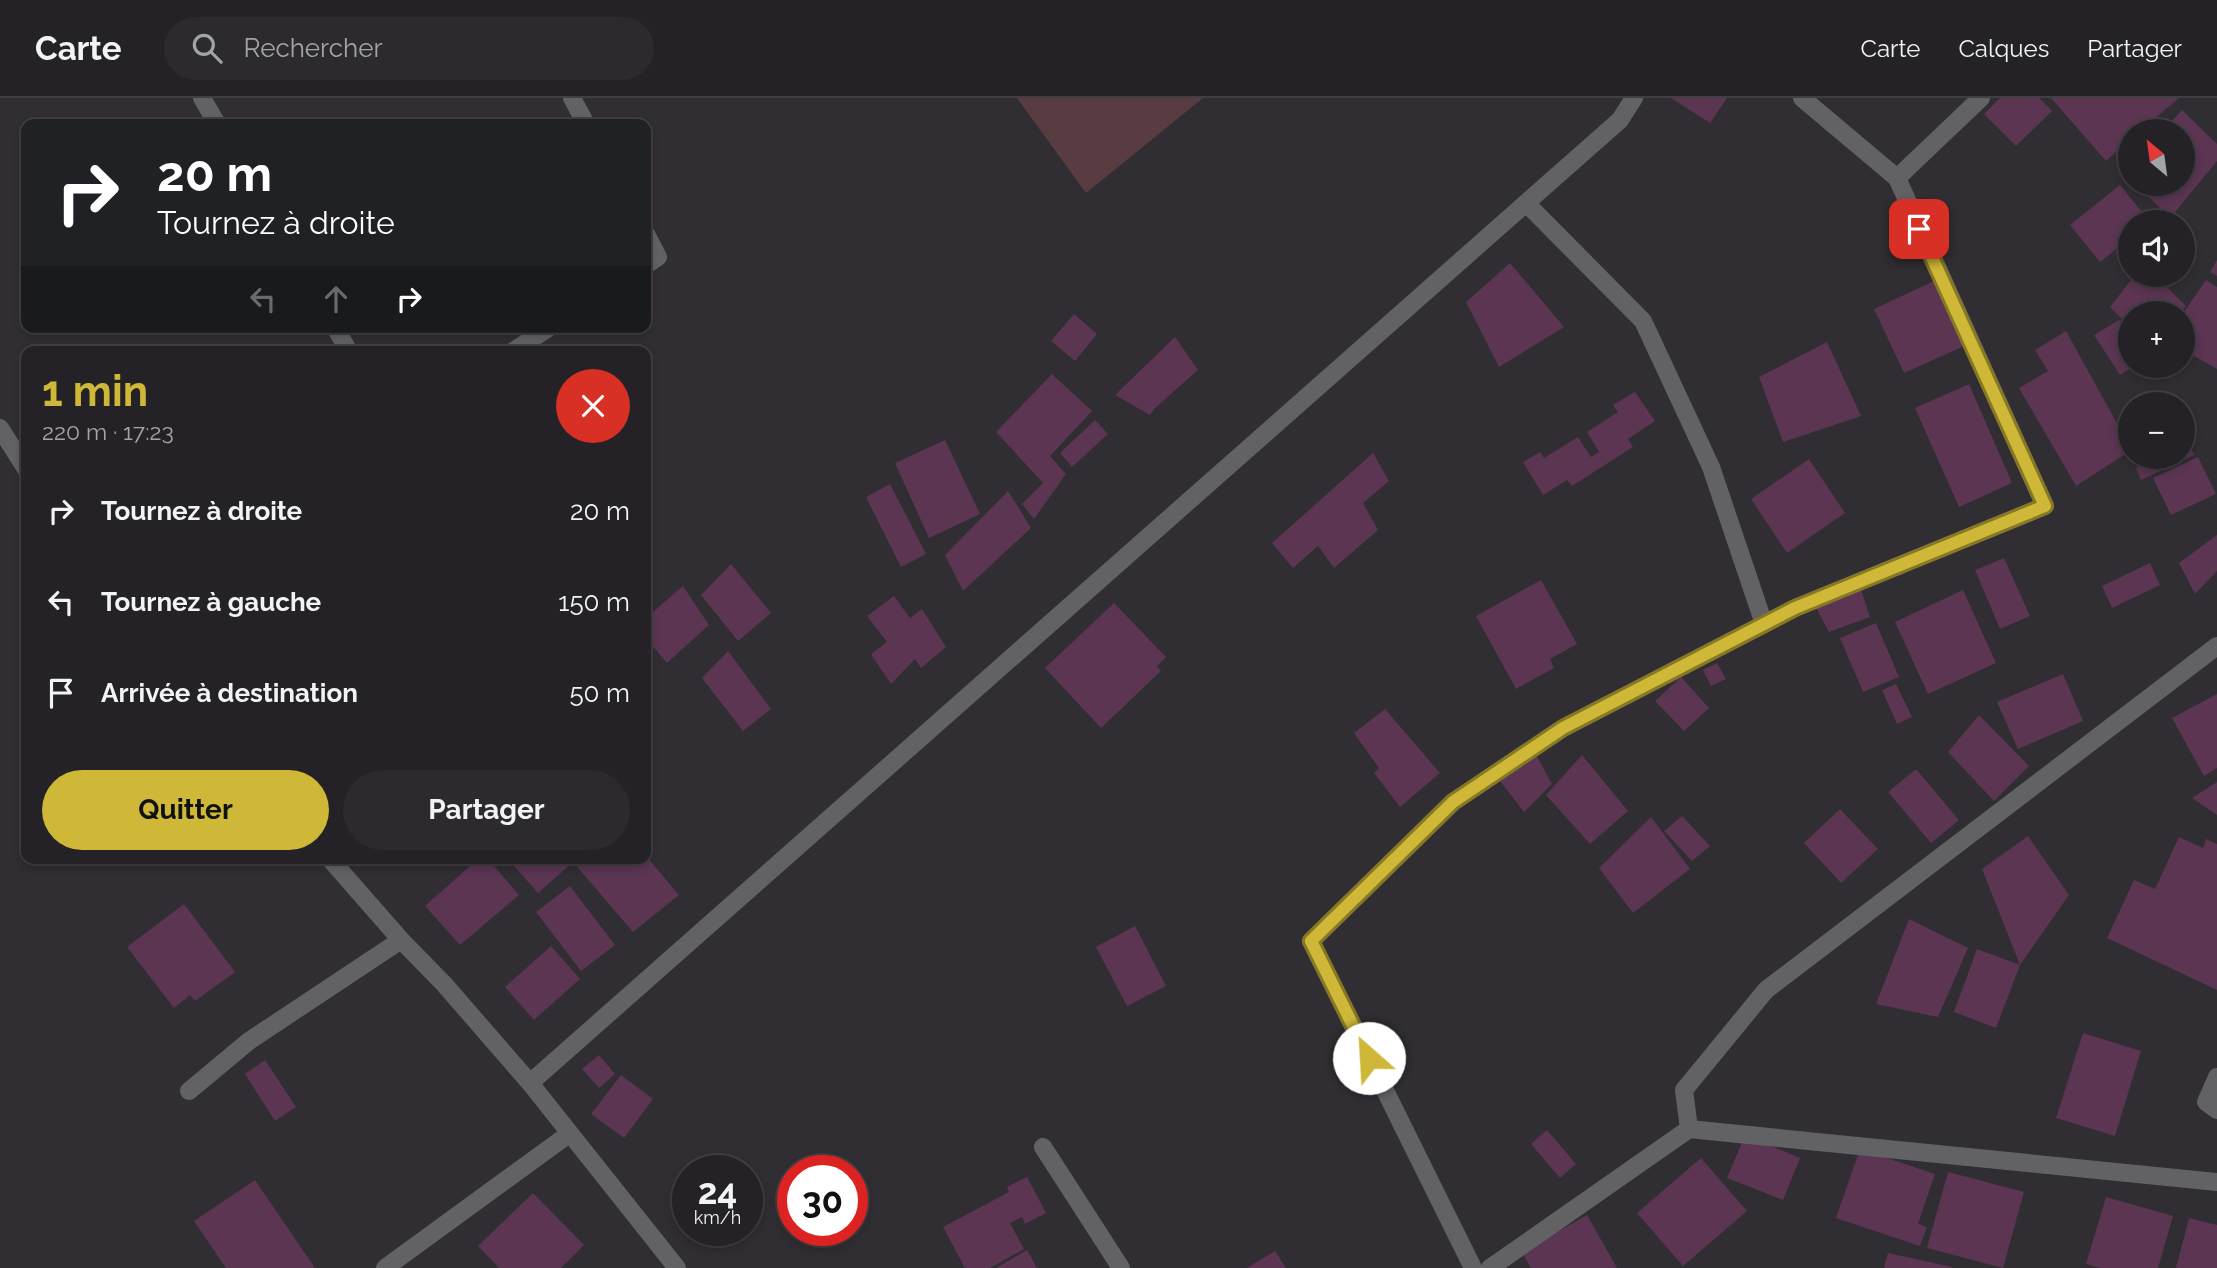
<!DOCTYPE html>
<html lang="fr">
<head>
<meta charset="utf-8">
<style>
	body { margin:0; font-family:Raleway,sans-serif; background:#2c2a2e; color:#f1f3f6; height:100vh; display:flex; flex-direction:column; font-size:26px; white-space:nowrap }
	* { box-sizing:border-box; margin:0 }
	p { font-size:23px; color:#a3a4a7 }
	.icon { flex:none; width:38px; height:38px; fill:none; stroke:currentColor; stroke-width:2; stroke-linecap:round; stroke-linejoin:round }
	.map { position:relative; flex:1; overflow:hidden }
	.sheet { position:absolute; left:21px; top:248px; width:630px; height:518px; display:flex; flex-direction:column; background:#242226; border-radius:14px; box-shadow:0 4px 10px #0003,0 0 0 2px #413f43 }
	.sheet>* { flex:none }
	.banner { position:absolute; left:21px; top:21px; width:630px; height:214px; border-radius:14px; box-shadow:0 4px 10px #0003,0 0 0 2px #413f43; background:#202124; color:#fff; overflow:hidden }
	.needle { width:46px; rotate:331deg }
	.fabs { position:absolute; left:2118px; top:21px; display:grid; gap:14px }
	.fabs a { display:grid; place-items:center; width:77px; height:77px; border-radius:50%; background:#242226; box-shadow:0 4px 10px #0003,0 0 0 2px #413f43; font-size:35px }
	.speed { position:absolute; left:672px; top:1057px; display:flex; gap:14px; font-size:35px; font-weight:700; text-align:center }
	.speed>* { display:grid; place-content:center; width:91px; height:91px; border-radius:50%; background:#242226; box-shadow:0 4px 10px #0003,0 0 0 2px #413f43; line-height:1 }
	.speed small { font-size:18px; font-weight:400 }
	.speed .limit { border:10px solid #d22; background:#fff; color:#111 }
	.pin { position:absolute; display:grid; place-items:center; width:60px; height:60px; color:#fff; margin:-30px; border-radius:14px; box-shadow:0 4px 10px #0006 }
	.me { position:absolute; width:77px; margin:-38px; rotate:334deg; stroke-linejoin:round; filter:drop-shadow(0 0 5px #0008) }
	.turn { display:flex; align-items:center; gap:24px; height:147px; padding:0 21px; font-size:32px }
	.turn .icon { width:91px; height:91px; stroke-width:2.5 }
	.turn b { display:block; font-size:49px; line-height:60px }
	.lanes { display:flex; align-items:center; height:66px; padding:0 21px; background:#0003; justify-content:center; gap:35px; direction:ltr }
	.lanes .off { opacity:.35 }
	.round { display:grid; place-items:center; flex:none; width:74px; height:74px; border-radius:37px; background:#2c2a2e }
	.headline { display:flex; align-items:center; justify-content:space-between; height:119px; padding:0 21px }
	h1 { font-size:42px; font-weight:700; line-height:52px; color:#cfb837 }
	.button { display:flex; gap:14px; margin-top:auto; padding:14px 21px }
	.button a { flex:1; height:80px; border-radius:42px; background:#cfb837; color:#111; font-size:28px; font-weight:700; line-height:80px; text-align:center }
	.button a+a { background:#2c2a2e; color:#f1f3f6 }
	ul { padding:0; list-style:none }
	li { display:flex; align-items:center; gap:21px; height:91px; padding:0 21px }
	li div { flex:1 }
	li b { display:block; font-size:26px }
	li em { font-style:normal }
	header { display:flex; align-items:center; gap:42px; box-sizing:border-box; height:98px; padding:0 35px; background:#242226; border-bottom:2px solid #413f43 }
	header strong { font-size:33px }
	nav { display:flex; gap:38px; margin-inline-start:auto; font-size:24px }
	.search { width:490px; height:63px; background:#2c2a2e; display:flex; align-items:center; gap:18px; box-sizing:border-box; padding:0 24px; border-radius:38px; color:#a3a4a7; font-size:26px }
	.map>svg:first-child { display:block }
	.green { fill:#593c41 }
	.building { fill:#5b3552 }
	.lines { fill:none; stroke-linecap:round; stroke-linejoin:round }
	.street { stroke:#626264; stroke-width:18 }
	.route-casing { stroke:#877824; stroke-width:18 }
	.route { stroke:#cfb837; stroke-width:12 }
</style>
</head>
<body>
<header>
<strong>Carte</strong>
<div class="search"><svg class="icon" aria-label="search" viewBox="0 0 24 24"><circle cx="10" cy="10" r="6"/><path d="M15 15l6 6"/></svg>Rechercher</div>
<nav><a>Carte</a><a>Calques</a><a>Partager</a></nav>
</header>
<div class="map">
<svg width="2217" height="1170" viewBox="0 0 2217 1170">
	<rect width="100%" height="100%" fill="#302e32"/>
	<path class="green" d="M1017,0h186l-117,95z"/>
	<path class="building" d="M1671,0h56l-17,25z
		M2000,0h39l13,13 -36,35 -32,-32z
		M2051,0h128l-39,33h-10v9l-24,21z
		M2182,12l35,34v17l-47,57 -34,-34h46v-53h-19z
		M2120,87l30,37h-20v16l-30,24 -30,-37z
		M2217,162v16l-7,-4z
		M1510,165l54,64 -65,40 -33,-65z
		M2135,177h19l32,31 -7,7h-49v14l-20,-20z
		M2206,182l11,7v82l-35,-20v-34z
		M1934,183l30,65 -60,27 -30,-64z
		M1074,216l23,20 -22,27 -24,-20z
		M2119,222l11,16v30h5l-15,9 -26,-40z
		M2066,233l64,116v4l-54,35 -57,-98 29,-17 -13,-21z
		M1175,239l23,33 -44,39 -4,6 -35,-20z
		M1827,244l34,74 -78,26 -24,-65z
		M1052,276l40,37 -42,45 16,18 -32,45 -12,-15 21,-21 -47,-51z
		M1969,286l43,99 -53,24 -44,-99z
		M1635,294l20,29 -27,18 5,8 -61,39 -5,-6 -24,15 -20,-33 17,-10 4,6 34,-21 13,20 8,-5 -12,-20 31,-20 -5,-7z
		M1095,322l13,14 -36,33 -12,-14z
		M2182,333l12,24 -53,25 -5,-12 13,-7 -2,-4h35z
		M945,342l35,74 -51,24 -34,-75z
		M1373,355l16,28 -26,22 15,27 -44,38 -16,-22 -25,22 -21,-25z
		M2198,359l18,37 -45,21 -18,-37z
		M1809,361l36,54 -58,40 -36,-54z
		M890,386l36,70 -25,13 -35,-70z
		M1008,393l23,37 -68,63 -18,-36z
		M2217,437v36l-22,23 -16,-31z
		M2004,460l26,58 -30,13 -25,-59z
		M2150,465l10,22 -48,23 -10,-22z
		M731,466l40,49 -33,28 -37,-46z
		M1541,482l36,64 -27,15 4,9 -38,21 -40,-73z
		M1859,485l11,34 -41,15 -14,-26z
		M683,488l26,39 -42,38 -21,-25v-20z
		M1963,492l33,73 -68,31 -33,-72z
		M894,498l16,22 12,-9 24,38 -25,21 -6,-9 -24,25 -20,-30 16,-12 -20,-26z
		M1114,505l52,54 -9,9 4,5 -60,57 -56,-60z
		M1876,525l23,54 -36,15 -23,-54z
		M728,553l43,58 -28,22 -41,-53z
		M1717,565l9,16 -15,7 -8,-16z
		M2063,576l20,47 -65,28 -21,-47z
		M1681,579l28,31 -25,23 -29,-30z
		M1896,586l16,33 -15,7 -15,-34z
		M2217,596v74l-13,8 -32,-58z
		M1385,611l55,64 -40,34 -26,-34 5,-5 -25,-35z
		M1979,617l50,51 -35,35 -46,-49z
		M1535,655l17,31 -28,28 -24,-31z
		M1582,657l46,56 -38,33 -44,-49z
		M1916,671l43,51 -28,23 -43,-51z
		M2217,684v33l-25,-17z
		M1840,711l38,40 -37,34 -37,-40z
		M1682,718l28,30 -18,15 -28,-30z
		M1651,719l39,52 -57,44 -34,-45z
		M2028,738l41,59 -49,70 -24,63 -42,-16 23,-63 43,16 -38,-96z
		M2179,739l24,11 3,-9 11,5v146l-110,-52 27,-58 21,9z
		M646,758l33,39 -46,37 -60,-70 -35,31 -30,-34h138z
		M478,761h10l31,36 -59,50 -35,-39z
		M570,788l45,59 -34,26 -45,-59z
		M184,806l51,68 -40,29 -5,-6 -16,13 -47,-61z
		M1909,821l59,29 -30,69 -62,-13z
		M1135,828l31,60 -39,20 -31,-59z
		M551,848l29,33 -46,41 -29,-33z
		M2083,935l58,18 -26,85 -59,-18z
		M599,957l16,19 -16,14 -17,-19z
		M265,962l31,47 -21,14 -30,-47z
		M621,977l32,24 -29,39 -33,-24z
		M1547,1032l29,34 -16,14 -29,-34z
		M1745,1037l55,23 -17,42 -56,-22z
		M1860,1051l75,25 -17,50 9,3 -7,19 -84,-28z
		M1701,1060l46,53 -64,55 -46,-53z
		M1948,1074l76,20 -21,76 -76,-20z
		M1027,1079l19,36 -21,11 -3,-7 -12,6 14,26 -34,19h-25l-22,-41 66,-35 -2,-5z
		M255,1082l60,88h-89l-32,-47z
		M533,1095l51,52 -23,23h-62l-21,-22z
		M2106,1099l67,19 -15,52h-58l-14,-4z
		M1587,1117l30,53h-86l-9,-16z
		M2189,1120l28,7v43h-41z
		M1027,1152l10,18h-41z
		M1275,1153l11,17h-39z
		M1888,1155l64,14v1h-68z"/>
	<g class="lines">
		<path class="street" d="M202,0l15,26
			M572,0l14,26
			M1897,80l84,-80
			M1526,105l117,118 68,146 53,157
			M646,136l12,23 -12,8
			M335,229l14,25
			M512,254l38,-25
			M0,330l26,41
			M330,761l71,81 43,44 86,99 147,185
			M2217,979l-11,25 11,8
			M530,985l1090,-963 14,-22
			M189,993l60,-50 152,-101
			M1689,1031l-5,-39 82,-100 451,-344
			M1043,1049l78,121
			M385,1170l184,-134
			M1473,1170l-162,-327 142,-139 110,-74 232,-120 250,-102 -148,-328 -95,-80
			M1490,1170l199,-139 528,53"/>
	</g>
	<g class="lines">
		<g class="route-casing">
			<path id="route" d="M1369,960l-58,-117 142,-139 110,-74 232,-120 250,-102 -126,-277"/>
		</g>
		<use href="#route" class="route"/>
	</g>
</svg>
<div class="fabs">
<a><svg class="needle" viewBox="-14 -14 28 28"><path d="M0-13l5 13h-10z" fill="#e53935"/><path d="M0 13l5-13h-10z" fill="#a3a4a7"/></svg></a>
<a><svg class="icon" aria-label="sound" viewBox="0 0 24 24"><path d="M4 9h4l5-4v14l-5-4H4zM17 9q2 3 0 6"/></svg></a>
<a>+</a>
<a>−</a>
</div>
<div class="speed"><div>24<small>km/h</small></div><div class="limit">30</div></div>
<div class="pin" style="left:1919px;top:131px;background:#d93025"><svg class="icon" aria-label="arrive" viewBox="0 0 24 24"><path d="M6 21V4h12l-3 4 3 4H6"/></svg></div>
<svg class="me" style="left:1369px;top:960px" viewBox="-20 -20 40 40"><circle r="19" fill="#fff"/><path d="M0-13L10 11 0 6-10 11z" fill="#cfb837"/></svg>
<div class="banner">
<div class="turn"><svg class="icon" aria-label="right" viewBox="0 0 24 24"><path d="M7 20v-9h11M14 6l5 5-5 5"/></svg><div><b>20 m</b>Tournez à droite</div></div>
<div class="lanes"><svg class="icon off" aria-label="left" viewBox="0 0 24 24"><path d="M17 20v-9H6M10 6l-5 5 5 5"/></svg><svg class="icon off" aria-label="ahead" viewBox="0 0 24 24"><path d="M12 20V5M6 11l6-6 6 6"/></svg><svg class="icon" aria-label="right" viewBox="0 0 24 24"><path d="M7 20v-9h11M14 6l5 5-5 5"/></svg></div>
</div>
<section class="sheet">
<div class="headline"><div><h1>1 min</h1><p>220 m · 17:23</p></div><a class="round" style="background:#d93025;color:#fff"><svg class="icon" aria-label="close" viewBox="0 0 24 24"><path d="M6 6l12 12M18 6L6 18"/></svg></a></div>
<ul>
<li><svg class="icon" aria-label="right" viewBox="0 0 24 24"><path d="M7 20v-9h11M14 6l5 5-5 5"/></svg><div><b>Tournez à droite</b></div><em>20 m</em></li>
<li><svg class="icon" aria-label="left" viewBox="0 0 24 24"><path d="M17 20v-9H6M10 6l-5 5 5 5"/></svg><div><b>Tournez à gauche</b></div><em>150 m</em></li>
<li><svg class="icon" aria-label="arrive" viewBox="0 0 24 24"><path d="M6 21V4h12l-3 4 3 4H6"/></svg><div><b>Arrivée à destination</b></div><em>50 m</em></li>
</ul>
<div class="button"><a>Quitter</a><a>Partager</a></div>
</section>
</div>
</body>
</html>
